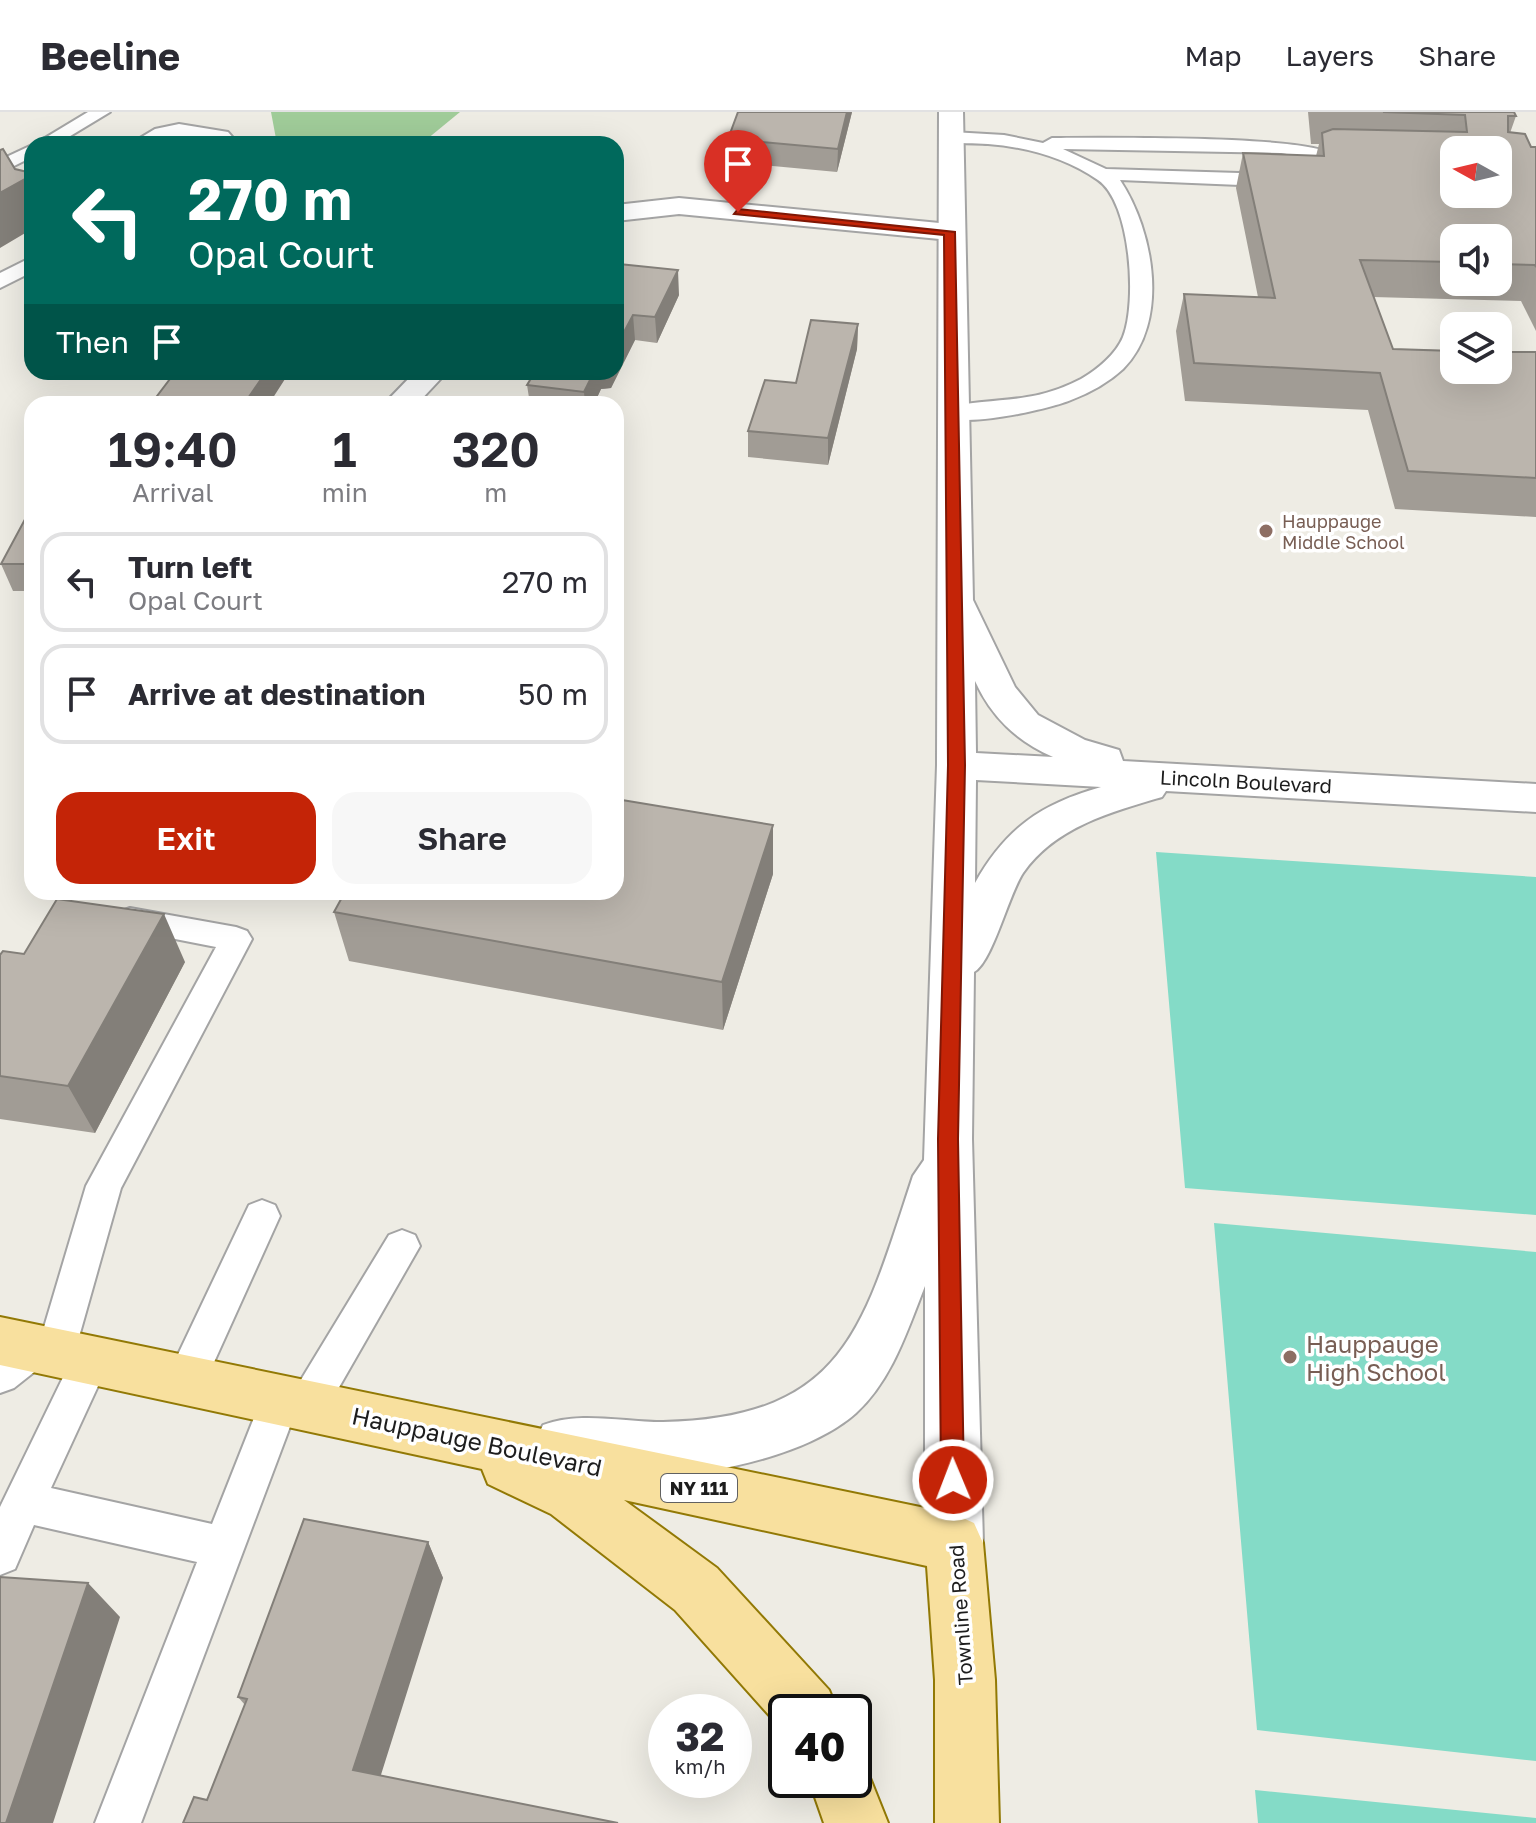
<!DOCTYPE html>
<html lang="en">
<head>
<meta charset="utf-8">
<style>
	body { margin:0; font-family:"Golos Text",sans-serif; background:#f7f7f7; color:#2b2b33; height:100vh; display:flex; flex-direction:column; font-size:30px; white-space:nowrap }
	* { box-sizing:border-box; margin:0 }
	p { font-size:26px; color:#7c7c81 }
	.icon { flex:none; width:44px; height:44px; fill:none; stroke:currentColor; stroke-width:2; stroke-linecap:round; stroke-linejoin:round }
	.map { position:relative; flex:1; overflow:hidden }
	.panel { position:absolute; left:24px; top:284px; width:600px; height:504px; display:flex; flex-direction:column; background:#fff; border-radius:24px; box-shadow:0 8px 32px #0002 }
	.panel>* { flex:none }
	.top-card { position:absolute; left:24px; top:24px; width:600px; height:244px; border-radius:24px; box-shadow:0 8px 32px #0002; background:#00695c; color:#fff; overflow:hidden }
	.needle { width:52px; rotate:278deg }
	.tools { position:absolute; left:1440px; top:24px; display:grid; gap:16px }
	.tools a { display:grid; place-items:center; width:72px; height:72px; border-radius:16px; background:#fff; box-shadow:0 8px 32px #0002; font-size:40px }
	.speed { position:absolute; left:648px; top:1582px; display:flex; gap:16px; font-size:40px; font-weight:700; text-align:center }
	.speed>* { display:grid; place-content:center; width:104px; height:104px; border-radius:50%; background:#fff; box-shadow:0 8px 32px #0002; line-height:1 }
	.speed small { font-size:20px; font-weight:400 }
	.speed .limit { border:4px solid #111; border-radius:12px; background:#fff; color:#111 }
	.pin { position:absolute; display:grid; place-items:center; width:68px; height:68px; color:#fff; margin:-82px -34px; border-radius:50% 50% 50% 0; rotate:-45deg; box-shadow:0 0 8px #0007 }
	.pin .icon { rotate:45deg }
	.me { position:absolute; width:88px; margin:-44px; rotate:359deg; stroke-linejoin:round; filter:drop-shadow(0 0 6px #0008) }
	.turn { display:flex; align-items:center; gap:28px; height:168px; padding:0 32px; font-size:36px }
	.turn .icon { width:104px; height:104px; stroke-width:2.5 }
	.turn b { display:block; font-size:56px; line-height:68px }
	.then { display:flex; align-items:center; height:76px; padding:0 32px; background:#0003; gap:16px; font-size:30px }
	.eta { display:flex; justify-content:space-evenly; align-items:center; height:136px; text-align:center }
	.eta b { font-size:48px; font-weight:600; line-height:56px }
	.cta { display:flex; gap:16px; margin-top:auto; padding:16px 32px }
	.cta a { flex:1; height:92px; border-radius:24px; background:#c42407; color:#fff; font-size:32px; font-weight:600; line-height:92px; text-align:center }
	.cta a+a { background:#f7f7f7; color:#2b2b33 }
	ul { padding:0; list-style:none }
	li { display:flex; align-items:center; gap:24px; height:100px; margin:0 16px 12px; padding:0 16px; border:4px solid #e1e1e2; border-radius:24px }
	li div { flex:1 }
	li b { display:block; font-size:30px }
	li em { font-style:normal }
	header { display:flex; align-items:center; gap:48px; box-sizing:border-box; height:112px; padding:0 40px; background:#fff; border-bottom:2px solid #e1e1e2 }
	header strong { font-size:38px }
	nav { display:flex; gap:44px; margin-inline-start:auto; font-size:28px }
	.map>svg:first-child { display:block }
	.forest { fill:#a0cc99 }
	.pitch { fill:#84dbc7 }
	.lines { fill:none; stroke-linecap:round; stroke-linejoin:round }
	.service-casing { stroke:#a4a4a4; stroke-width:4 }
	.minor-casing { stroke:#a4a4a4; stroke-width:4 }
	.tertiary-casing { stroke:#a4a4a4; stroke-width:4 }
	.primary-casing { stroke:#927905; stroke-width:4 }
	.service { fill:#fff; fill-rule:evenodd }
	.minor { fill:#fff; fill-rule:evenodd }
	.tertiary { fill:#fff; fill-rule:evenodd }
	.primary { fill:#f8e09e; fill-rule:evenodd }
	.wall { fill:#a19c95; fill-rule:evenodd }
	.shaded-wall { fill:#837f79 }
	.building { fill:#bbb5ad; stroke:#837f79; stroke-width:2; fill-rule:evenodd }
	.route { fill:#c42407; stroke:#7f1705; stroke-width:2 }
	.education-dot { fill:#8d6e63; stroke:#fff; stroke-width:3 }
	.labels { text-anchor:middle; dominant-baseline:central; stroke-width:7; stroke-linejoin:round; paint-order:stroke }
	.far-education-label { font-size:18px; fill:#785e54; stroke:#fff; text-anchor:start }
	.shield { fill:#fff; stroke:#616161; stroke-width:2 }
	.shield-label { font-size:18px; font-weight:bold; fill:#1d1d1d }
	.street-label { font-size:20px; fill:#1d1d1d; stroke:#fff }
	.near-education-label { font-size:24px; fill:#785e54; stroke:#fff; text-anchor:start }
	.near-street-label { font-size:24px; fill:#1d1d1d; stroke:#fff }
</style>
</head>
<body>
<header>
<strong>Beeline</strong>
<nav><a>Map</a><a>Layers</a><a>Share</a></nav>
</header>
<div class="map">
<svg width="1536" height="1711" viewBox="0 0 1536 1711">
	<rect width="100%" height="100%" fill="#eeece4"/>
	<path class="forest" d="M271,0h189l-39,32h-144z"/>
	<path class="pitch" d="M1156,740l380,25v338l-351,-27z
		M1214,1111l322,29v509l-279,-31z
		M1255,1678l281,28v5h-278z"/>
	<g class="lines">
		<g class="service-casing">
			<path id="service" d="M88,0h22l-53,32h-22z
				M179,12l49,8 7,8 -3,4h-22l4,-5c-40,-8 -49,5 -84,5l25,-15z
				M952,20l52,3 39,8 9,-5c41,0 261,-3 280,17l-3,4 -89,26 -120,-5c34,51 50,142 3,189 -15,14 -34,24 -52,31 -21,9 -117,31 -130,13l3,-5c49,-12 86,-2 137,-29 16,-9 35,-25 42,-42 14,-34 8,-135 -25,-157 -32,-22 -71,-33 -110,-36 -14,-1 -29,0 -42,-3v-8zM1063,37l218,4 17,3 -59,17 -133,-4z
				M32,33v12l-32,16v-13z
				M32,145v15l-32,16v-15z
				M130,796l106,19 11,4 5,8 -131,249 -46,163 16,-9 14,5 5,13 -59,128 161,36 55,-139 14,-5 15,8 93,-153 13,-5 13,5 5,11 -98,171 -14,6 -14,-7 -153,407h-46l102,-261 -163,-37 -19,44 -15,6v-68l69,-142 -13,5 -13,-5 -29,23 -14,5v-42l34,-21 8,4 44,-148 130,-239 -97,-19 -5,-8 5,-8z
				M262,1088l13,5 5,11 -79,175 -14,5 -14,-5 -5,-13 5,-13 76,-160z"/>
		</g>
		<g class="minor-casing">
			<path id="minor" d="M679,86l271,26 10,2 4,6 -4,6 -10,2 -271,-26 -63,7v-16z
				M415,260h32l-30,32h-33z"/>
		</g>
		<g class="tertiary-casing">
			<path id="tertiary" d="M939,0h24l10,488 42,87 23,28 47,25 34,10 4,11 413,23v28l-370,-21 -4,6c-51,15 -107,30 -139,76 -14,21 -31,90 -49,99l-2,167 11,404 -9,20 -20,9 -20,-9 -9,-20v-257c-18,45 -33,94 -69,127 -65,58 -234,81 -313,50l-9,-19 9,-19c36,-14 81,-3 120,-3 183,-4 200,-95 250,-246l11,-16 13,-395zM975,569c17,37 42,60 78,76l-77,-4zM976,668l125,7c-60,17 -95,41 -126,96z"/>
		</g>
		<g class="primary-casing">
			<path id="primary" d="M0,1205l954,197 20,9 9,20 12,137 4,143h-64v-143l-8,-114 -303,-66 93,68 112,122 9,22h-52v22l-111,-124 -124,-96 -63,-30 -6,-15 -482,-104z
				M854,1642l8,4 26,65h-64l-15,-43h45z"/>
		</g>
		<use href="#service" class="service"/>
		<use href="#minor" class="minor"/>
		<use href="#tertiary" class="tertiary"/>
		<use href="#primary" class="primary"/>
	</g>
	<path class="wall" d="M738,0h114l-15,60 -108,-10 -1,-23z
		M1308,0h206l2,4 -6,17 21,14h5v184l-15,-30 -148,-4 20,52 143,3v165l-141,-8 -27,-99 -183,-9 -9,-70 8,-37 74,3 -22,-109 7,-35 73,3 3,-12h-8zM1454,126h44v44h-44z
		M616,158l63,25 -22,48 -22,-3 -24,48 -10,1 -7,15h-64l-3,-19 89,-13z
		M858,212l-1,25 -29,116 -80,-8v-26z
		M196,260h122l-5,7h-28l-93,-3z
		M32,398v81h-19l-12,-27z
		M773,713v49l-50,156 -374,-69 -15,-49z
		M24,842l161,8 -90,171 -95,-14v-164z
		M428,1430l15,36 -260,245 24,-23 38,-95 -7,-8z"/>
	<path class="shaded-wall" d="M847,0h5l-15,60 1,-23z
		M32,63v54l-32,19v-55z
		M678,158l1,25 -22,48 -2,-26z
		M633,203l2,25 -24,48 -10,1 -7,15h-9l-1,-12 10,-20h22v-25z
		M858,212l-1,25 -29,116v-27z
		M266,260h18l1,7 -16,25h-25z
		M311,260h7l-5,7z
		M773,713v49l-50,156 -1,-48z
		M164,802l21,48 -90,171 -27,-47z
		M428,1430l15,36 -69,219 -21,-27z
		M88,1471l32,34 -67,206h-47z"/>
	<path class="building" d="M738,0h109l-9,37 -110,-10z
		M1383,0h131l2,4h-8v16l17,2 6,13h5v120l-1,-2 -37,-1v-26h-44v24l-94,-2 33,89 61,2v19h44v-18h38v126l-128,-7 -28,-98 -186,-10 -10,-69 91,4 -32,-145 81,3 -2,-23 11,-4 134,3 -2,-17zM1454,38h44v44h-44z
		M3,37l12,20 17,4v2l-32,18v-43z
		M619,152l59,6 -23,47 -22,-2 -17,32v-77z
		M811,208l47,4 -30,114 -80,-7 17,-51 31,3z
		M196,260h70l-22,32h-93l22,-29 19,1z
		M535,260h59l-10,20 -57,-7z
		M30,398h2v54h-31z
		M616,687l157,26 -51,157 -388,-70 11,-20h271z
		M57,787l107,15 -96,172 -68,-10v-121l3,-4 21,3z
		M304,1407l124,23 -75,228 265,53h-435l11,-26 13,3 40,-101 -9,-2z
		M0,1465l88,6 -82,240h-6z"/>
	<path class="route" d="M738,97l217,23 10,533 -7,374 6,341 -3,8 -8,4 -8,-4 -4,-8 -3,-341 10,-374 -4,-530 -210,-21z"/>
	<g class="education-dot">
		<circle cx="1266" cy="419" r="8"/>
		<circle cx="1290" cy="1245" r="8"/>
	</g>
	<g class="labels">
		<g class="far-education-label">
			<text x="1282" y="409">Hauppauge<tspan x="1282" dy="21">Middle School</tspan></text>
		</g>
		<rect class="shield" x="661" y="1362" width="76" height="28" rx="6"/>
		<g class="shield-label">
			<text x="699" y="1376">NY 111</text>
		</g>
		<g class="street-label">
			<text transform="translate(1246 669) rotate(3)">Lincoln Boulevard</text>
			<text transform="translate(960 1503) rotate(-94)">Townline Road</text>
		</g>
		<g class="near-education-label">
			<text x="1306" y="1231">Hauppauge<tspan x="1306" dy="28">High School</tspan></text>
		</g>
		<g class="near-street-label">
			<text transform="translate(477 1329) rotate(12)">Hauppauge Boulevard</text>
		</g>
	</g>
</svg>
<div class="tools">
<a><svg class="needle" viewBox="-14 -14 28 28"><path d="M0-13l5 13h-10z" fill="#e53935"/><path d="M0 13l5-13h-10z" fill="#7c7c81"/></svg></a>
<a><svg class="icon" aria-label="sound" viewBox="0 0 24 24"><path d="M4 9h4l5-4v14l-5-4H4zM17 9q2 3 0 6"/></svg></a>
<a><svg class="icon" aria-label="layers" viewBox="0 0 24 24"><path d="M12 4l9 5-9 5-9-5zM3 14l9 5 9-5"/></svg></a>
</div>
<div class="speed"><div>32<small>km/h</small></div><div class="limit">40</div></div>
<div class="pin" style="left:738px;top:100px;background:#d93025"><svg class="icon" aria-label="arrive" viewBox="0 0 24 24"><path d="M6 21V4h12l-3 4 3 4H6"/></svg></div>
<svg class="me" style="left:953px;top:1368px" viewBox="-20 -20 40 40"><circle r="17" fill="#c42407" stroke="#fff" stroke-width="3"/><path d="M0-11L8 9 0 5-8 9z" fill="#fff"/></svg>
<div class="top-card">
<div class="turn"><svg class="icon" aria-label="left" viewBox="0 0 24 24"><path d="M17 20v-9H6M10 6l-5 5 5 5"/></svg><div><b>270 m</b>Opal Court</div></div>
<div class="then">Then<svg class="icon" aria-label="arrive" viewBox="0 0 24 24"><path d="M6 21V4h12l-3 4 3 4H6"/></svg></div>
</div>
<section class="panel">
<div class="eta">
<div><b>19:40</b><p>Arrival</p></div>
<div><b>1</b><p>min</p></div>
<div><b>320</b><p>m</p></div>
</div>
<ul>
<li><svg class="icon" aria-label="left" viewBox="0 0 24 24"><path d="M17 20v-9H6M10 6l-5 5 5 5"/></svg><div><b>Turn left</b><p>Opal Court</p></div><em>270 m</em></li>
<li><svg class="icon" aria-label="arrive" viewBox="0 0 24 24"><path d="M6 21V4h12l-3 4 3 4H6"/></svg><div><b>Arrive at destination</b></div><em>50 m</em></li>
</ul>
<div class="cta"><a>Exit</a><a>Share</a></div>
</section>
</div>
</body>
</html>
